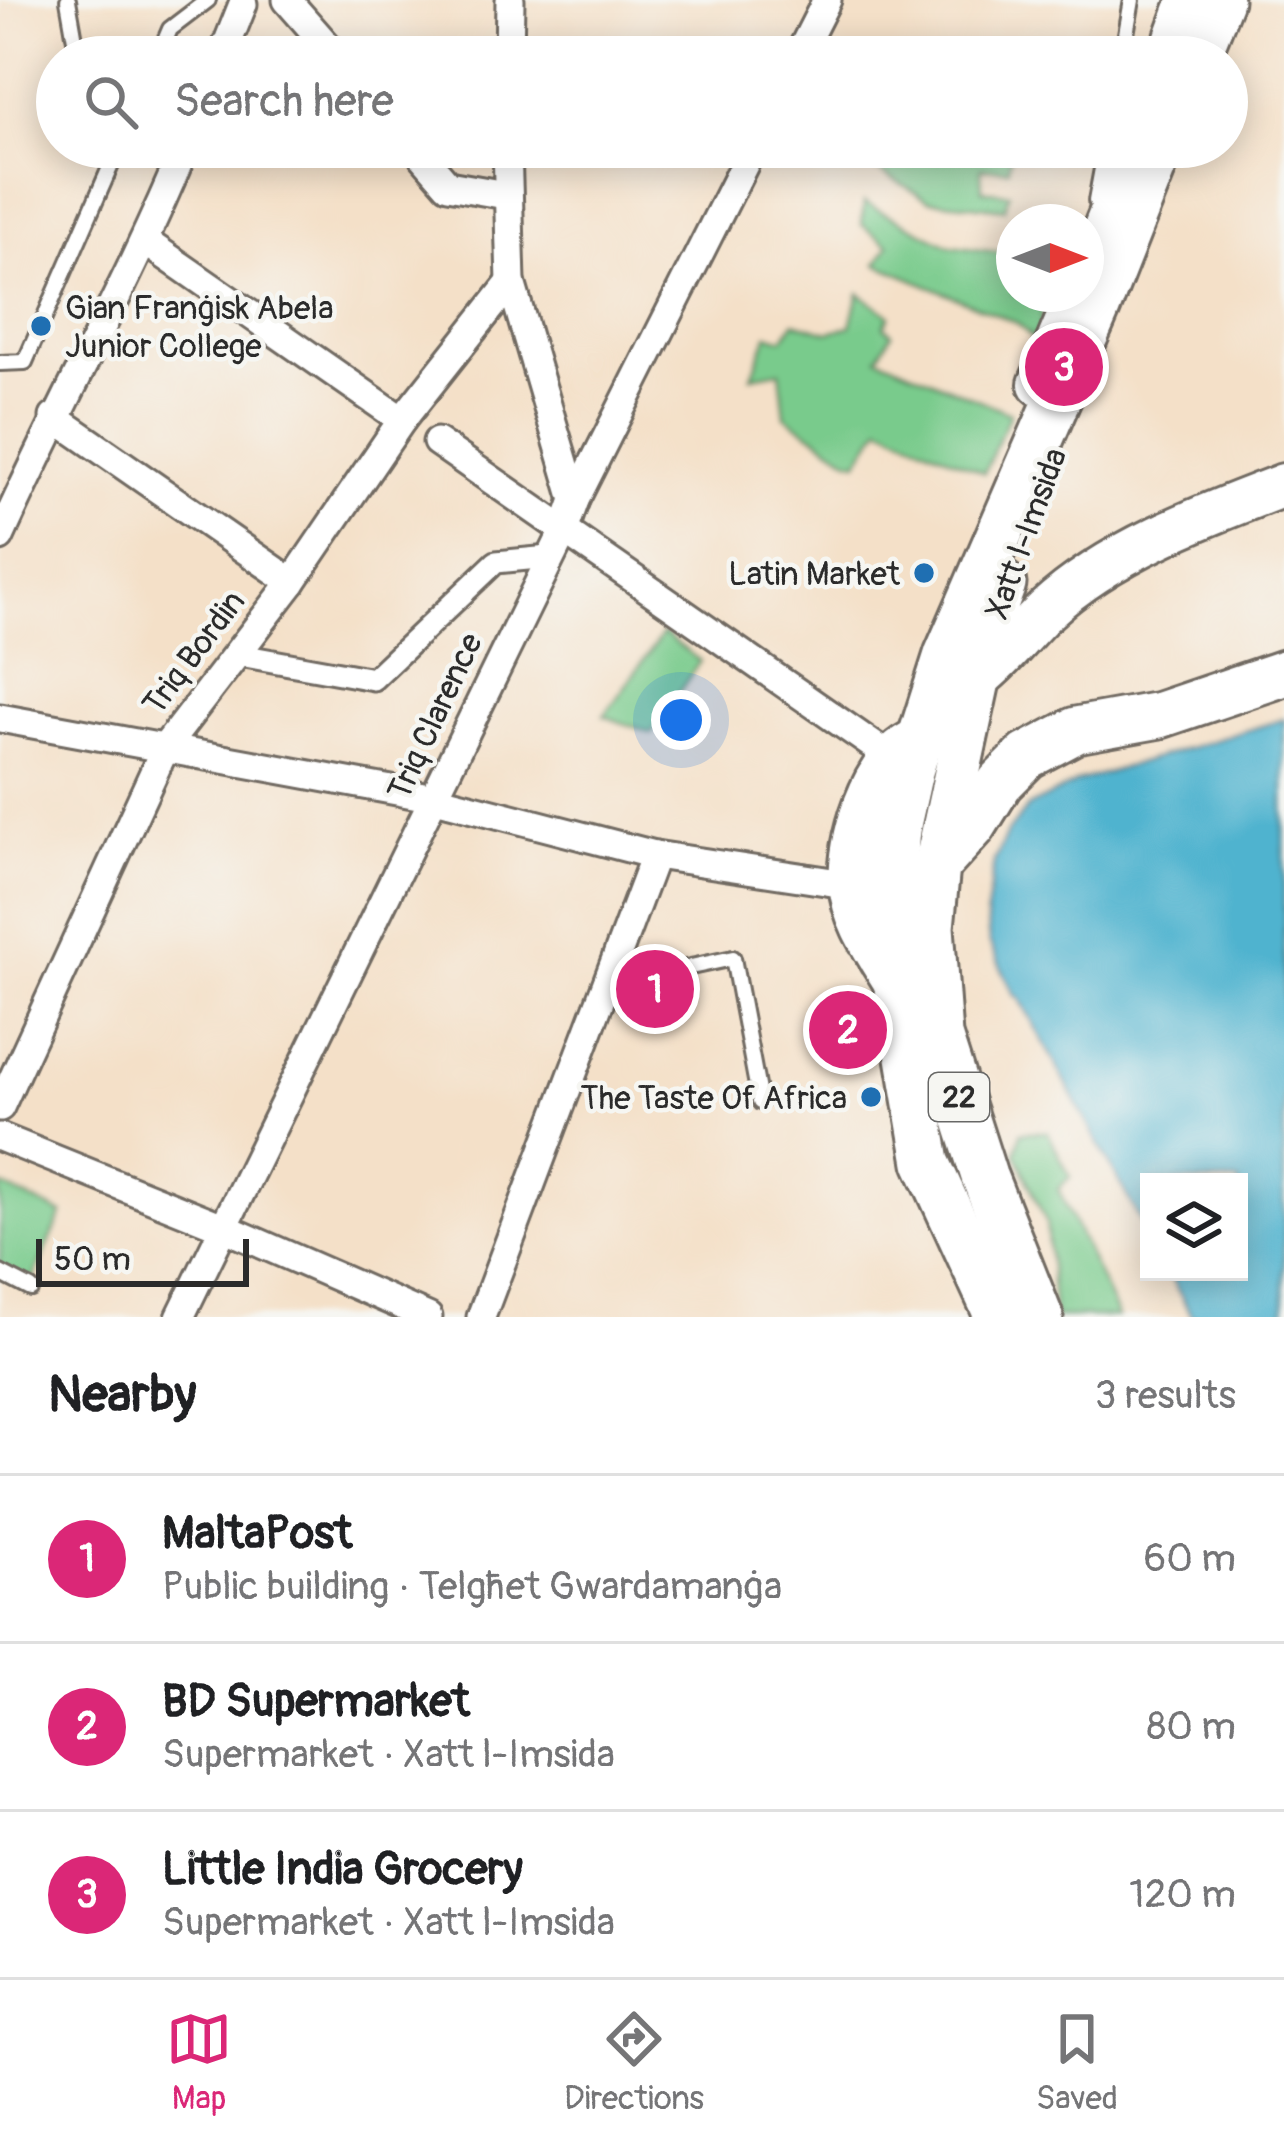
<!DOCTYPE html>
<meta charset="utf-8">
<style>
:root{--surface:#fff;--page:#f2f2f2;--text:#202124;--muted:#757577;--line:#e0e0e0;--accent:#db2777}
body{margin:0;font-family:Pangolin,sans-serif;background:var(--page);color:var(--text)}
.controls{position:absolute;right:36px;bottom:36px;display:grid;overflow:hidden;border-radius:0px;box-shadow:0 6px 30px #0003}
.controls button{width:108px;height:108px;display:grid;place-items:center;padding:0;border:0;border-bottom:3px solid var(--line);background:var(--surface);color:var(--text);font:60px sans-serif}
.compass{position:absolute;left:996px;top:204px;width:108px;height:108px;border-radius:50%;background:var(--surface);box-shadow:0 6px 30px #0003;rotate:90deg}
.scale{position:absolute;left:36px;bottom:30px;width:213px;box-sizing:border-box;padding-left:12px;border:6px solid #2b2b2b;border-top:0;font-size:33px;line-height:42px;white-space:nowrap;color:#2b2b2b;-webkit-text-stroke:9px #f6f6f2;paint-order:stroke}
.you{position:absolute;left:681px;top:720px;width:42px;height:42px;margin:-30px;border:9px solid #fff;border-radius:50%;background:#1a73e8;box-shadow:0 0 0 18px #1a73e833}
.badge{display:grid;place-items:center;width:78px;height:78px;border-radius:50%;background:var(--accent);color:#fff;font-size:39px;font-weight:700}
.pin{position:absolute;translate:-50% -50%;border:6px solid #fff;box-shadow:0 3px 12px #0006}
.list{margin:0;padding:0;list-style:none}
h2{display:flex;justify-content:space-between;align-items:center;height:156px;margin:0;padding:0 48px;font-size:51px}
h2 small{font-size:39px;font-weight:400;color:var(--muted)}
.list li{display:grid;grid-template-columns:78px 1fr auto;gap:36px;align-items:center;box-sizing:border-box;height:168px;padding:0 48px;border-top:3px solid var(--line)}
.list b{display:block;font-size:45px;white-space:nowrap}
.list p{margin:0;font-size:39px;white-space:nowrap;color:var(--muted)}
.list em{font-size:39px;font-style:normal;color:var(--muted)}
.icon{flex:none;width:66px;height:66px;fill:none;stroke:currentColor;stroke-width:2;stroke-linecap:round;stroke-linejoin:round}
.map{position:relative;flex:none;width:1284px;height:1317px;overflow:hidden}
.search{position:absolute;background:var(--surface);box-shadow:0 6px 30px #0003;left:36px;right:36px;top:36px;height:132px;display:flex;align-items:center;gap:30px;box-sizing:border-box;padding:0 42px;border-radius:66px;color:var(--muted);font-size:45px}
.sheet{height:660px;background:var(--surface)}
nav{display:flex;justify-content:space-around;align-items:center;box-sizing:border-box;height:168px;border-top:3px solid var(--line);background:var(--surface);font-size:33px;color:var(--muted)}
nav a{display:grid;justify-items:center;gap:6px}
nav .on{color:var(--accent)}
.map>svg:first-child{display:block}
</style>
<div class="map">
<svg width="1284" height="1317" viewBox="0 0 1284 1317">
<rect width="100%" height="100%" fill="#f6f6f2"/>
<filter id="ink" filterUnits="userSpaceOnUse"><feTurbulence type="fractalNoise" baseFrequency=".00833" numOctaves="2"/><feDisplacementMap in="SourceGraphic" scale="24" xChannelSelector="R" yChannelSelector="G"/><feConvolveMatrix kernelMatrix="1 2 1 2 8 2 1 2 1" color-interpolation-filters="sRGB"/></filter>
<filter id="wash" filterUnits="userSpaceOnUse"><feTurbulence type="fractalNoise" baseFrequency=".004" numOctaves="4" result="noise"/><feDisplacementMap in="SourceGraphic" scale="48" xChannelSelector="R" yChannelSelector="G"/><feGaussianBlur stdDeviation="2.7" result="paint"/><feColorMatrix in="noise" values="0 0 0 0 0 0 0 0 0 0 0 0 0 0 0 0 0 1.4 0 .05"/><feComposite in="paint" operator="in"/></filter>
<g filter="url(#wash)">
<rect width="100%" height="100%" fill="#f4e0c8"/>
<!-- green -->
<g fill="#79cb8c" stroke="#527b5c" stroke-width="3">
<path d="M868 147H1012L1008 169 981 168 982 190 1009 193 1005 209 929 200 863 161Z"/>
<path d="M864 202 950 246 1014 254V294H1044L1039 345 1017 323 877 264 889 245 862 225Z"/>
<path d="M859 293 890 315 884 326 892 333 878 357 1010 413 984 473 881 426 858 461 849 459 785 416 780 371 752 376 768 334 783 339 794 322 829 332 851 326Z"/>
<path d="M663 633 700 661 651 733 604 716Z"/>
<path d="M1021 1132H1048L1070 1177 1058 1189 1118 1317H1054L1046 1222 1016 1153Z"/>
<path d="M0 1185 62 1214 32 1282 0 1265Z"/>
</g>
<!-- water -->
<path fill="#50b3cf" stroke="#3e6f7d" stroke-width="3" d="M1284 719V1317H1192L1168 1272H1239V1182H1149V1237L1019 997 1015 996 989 942 986 912 994 862 1007 833 1028 807 1080 781Z"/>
</g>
<g filter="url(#ink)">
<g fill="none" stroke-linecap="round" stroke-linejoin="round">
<defs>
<g id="service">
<path d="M68 0 78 57"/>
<path d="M158 57 170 29 208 0"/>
<path d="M1122 57 1132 0"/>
<path d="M1096 201 1106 147"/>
<path d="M1087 272 1093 229"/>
<path d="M0 363 25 362 119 147"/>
<path d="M606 985 733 958 760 1102"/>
<path d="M0 1273 31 1289"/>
</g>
<path id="pedestrian" d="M234 654 373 679 496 562 549 557"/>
<g id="minor">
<path d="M287 0 337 57"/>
<path d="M222 57 243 4"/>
<path d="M509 57 510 0"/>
<path d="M798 57 827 0"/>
<path d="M415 147 448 185 506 195"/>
<path d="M507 147 511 282 575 500"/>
<path d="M146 242 402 420"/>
<path d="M54 417 292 582"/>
<path d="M437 442 890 757"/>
<path d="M0 537C59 406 130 280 185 147"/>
<path d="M0 718 435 798 655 855 852 885"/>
<path d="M0 1107 166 746 292 582 402 420 511 282"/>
<path d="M0 1137 223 1227 428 1317"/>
<path d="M180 1317 564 531 575 500 753 147"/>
<path d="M481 1317 655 855"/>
</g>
<g id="primary">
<path d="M1169 57 1190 0"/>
<path d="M1104 230 1137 147"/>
<path d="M1040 384 1078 294"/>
<path d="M981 676C1006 656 1023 632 1046 610 1109 551 1205 515 1284 485"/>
</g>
<g id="trunk">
<path d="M1197 57 1220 0"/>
<path d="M1003 584 991 616 937 866 931 927 939 1036 984 1176 1040 1317"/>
<path d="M943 859 974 825 1000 783 1027 756 1076 730 1160 715 1284 673"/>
<path d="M894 978C877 950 854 918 852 885 850 840 872 765 912 744"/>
<path d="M998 1317 927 1162 896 981 892 885 897 829 910 771 947 655 1098 306 1161 147"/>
</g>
</defs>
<!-- service casing -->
<use href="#service" stroke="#716a62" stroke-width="20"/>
<!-- pedestrian casing -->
<use href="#pedestrian" stroke="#716a62" stroke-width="27"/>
<!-- minor casing -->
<use href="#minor" stroke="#716a62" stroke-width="33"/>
<!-- primary casing -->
<use href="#primary" stroke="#716a62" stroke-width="48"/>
<!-- trunk casing -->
<use href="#trunk" stroke="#716a62" stroke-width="51"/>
<!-- service -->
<use href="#service" stroke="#fff" stroke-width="14"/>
<!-- pedestrian -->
<use href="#pedestrian" stroke="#fff" stroke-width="21"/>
<!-- minor -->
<use href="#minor" stroke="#fff" stroke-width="27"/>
<!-- primary -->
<use href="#primary" stroke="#fff" stroke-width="42"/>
<!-- trunk -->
<use href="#trunk" stroke="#fff" stroke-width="45"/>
</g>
</g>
<!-- markers -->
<g fill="#1f6fb2" stroke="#f6f6f2" stroke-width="4.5">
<circle cx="41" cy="326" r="12"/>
<circle cx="924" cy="573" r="12"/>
<circle cx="871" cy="1097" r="12"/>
</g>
<g text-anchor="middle" stroke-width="9" stroke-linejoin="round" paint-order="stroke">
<!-- shield labels -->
<rect fill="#f6f6f2" stroke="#686867" stroke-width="3" x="929" y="1073" width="60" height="48" rx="9"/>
<g font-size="30" font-weight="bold" fill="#2b2b2b">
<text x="959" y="1107">22</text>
</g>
<!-- poi labels -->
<g font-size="33" fill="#2b2b2b" stroke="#f6f6f2" text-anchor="end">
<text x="65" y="319" text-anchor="start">Gian Franġisk Abela<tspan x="65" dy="38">Junior College</tspan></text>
<text x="900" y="585">Latin Market</text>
<text x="847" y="1109">The Taste Of Africa</text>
</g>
<!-- street labels -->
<g font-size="33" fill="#2b2b2b" stroke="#f6f6f2">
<text transform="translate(1025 533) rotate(-70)" y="12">Xatt l-Imsida</text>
<text transform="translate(193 652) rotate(-53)" y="12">Triq Bordin</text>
<text transform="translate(434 716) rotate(-65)" y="12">Triq Clarence</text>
</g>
</g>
</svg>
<div class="controls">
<button><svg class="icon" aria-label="layers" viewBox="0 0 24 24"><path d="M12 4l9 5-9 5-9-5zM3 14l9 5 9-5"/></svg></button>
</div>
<svg class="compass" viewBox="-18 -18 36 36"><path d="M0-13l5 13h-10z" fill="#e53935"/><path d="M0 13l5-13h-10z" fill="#757577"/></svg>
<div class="scale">50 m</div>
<div class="you"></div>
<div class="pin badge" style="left:655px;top:989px">1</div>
<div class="pin badge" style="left:848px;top:1030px">2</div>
<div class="pin badge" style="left:1064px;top:367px">3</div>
<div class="search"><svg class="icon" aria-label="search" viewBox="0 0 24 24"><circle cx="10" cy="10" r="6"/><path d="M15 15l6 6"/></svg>Search here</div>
</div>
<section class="sheet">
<h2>Nearby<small>3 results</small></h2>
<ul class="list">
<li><span class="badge">1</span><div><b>MaltaPost</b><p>Public building · Telgħet Gwardamanġa</p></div><em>60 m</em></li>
<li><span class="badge">2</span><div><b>BD Supermarket</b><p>Supermarket · Xatt l-Imsida</p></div><em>80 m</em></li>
<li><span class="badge">3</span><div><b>Little India Grocery</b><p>Supermarket · Xatt l-Imsida</p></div><em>120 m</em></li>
</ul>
</section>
<nav>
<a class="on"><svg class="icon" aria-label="map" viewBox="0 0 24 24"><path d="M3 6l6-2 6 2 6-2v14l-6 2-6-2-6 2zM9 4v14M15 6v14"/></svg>Map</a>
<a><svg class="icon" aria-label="directions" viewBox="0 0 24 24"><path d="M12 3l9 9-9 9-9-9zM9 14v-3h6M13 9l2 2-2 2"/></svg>Directions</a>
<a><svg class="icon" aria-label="saved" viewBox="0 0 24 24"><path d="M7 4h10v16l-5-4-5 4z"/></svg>Saved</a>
</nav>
